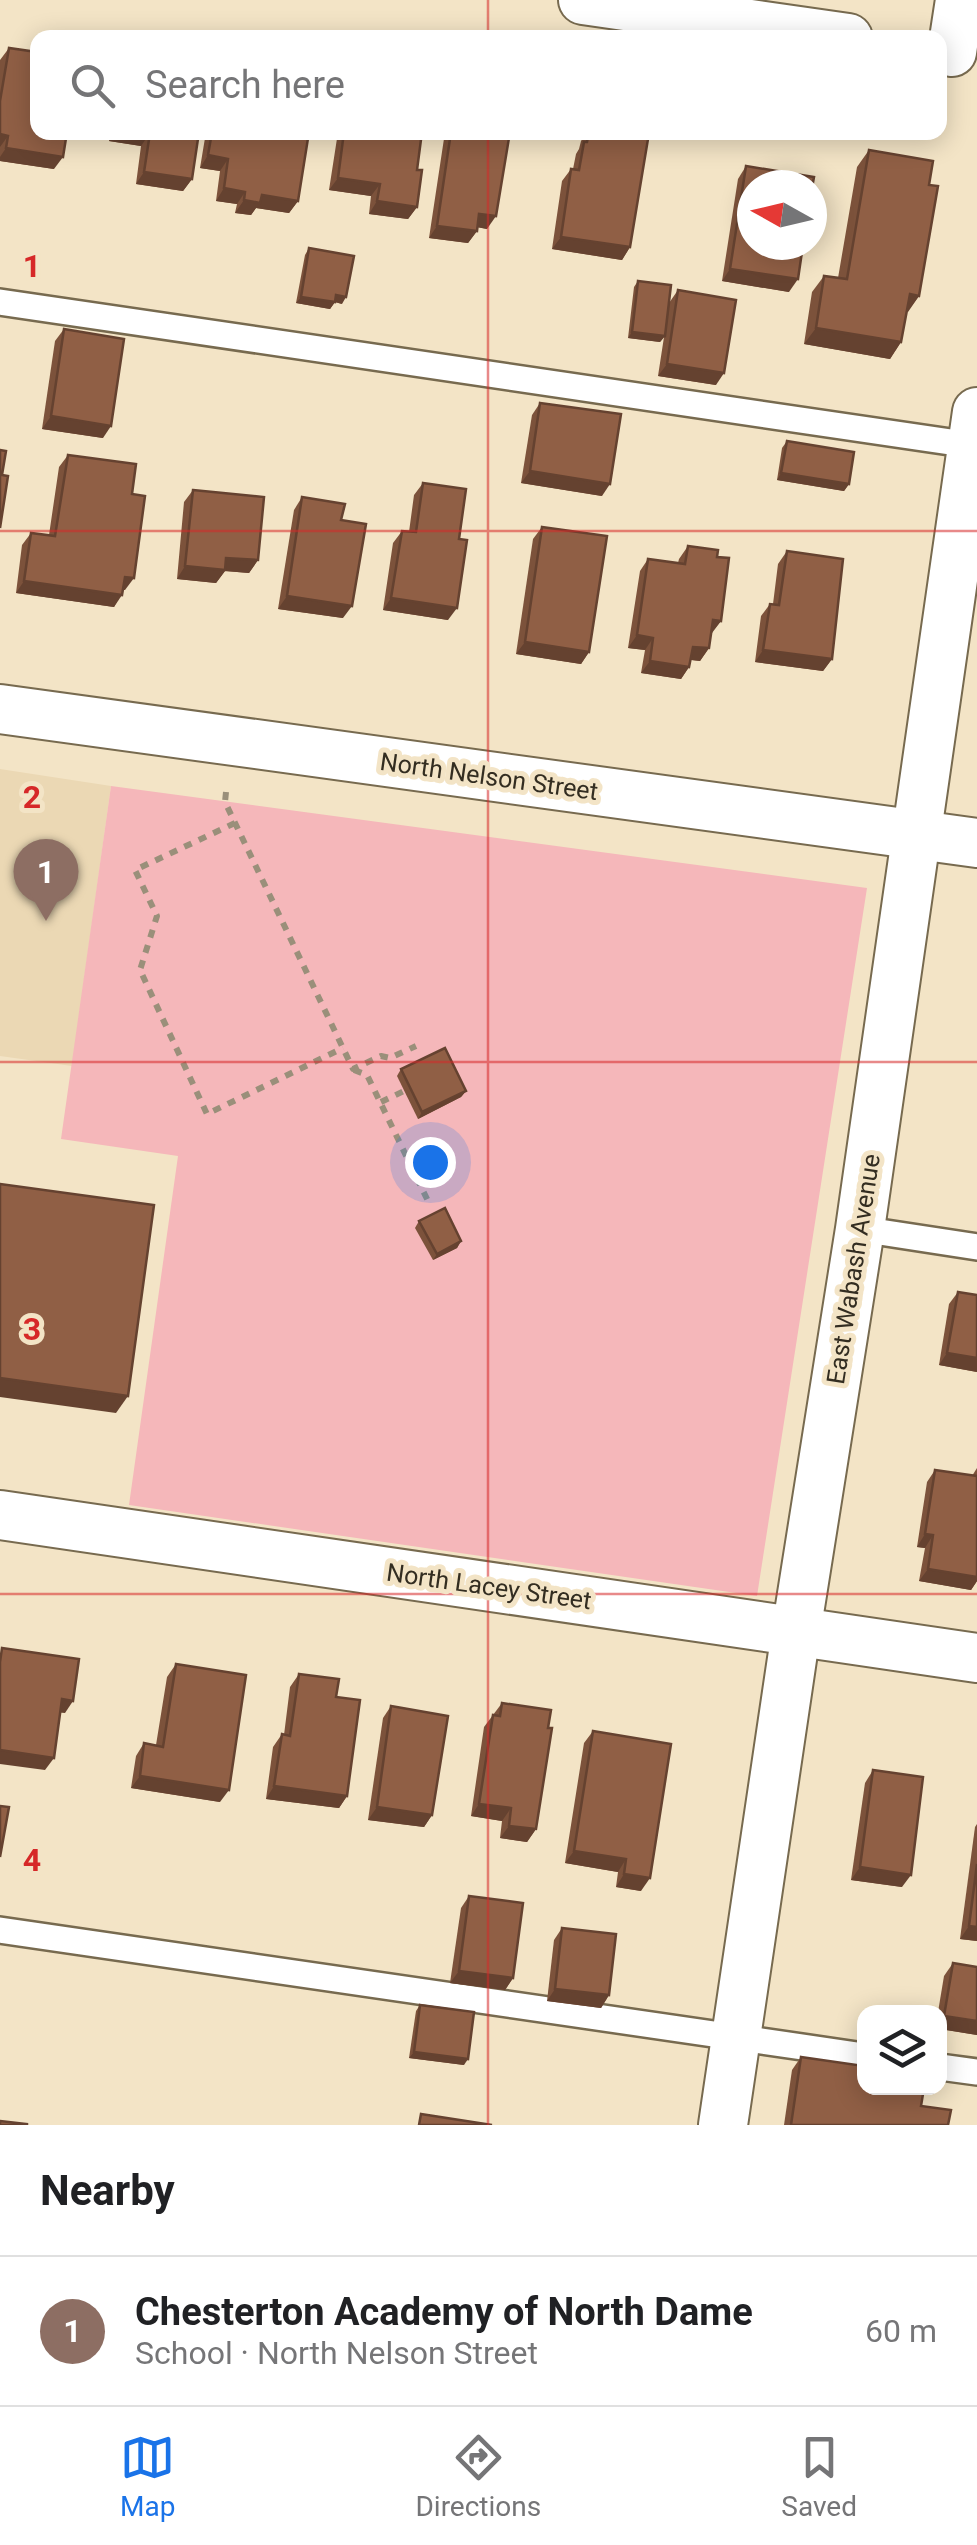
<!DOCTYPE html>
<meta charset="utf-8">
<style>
:root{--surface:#fff;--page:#f6f6f6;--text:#202124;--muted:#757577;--line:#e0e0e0;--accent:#1a73e8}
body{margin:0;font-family:Roboto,sans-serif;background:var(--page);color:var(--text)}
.controls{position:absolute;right:30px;bottom:30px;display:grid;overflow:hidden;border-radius:20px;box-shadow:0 5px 25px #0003}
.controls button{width:90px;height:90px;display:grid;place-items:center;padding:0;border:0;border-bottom:2px solid var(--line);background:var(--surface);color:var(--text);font:50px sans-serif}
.compass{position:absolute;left:737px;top:170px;width:90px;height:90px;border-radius:50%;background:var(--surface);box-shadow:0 5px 25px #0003;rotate:278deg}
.you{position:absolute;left:430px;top:1162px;width:35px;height:35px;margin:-25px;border:8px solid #fff;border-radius:50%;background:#1a73e8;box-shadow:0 0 0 15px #1a73e833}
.badge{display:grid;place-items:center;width:65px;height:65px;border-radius:50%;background:var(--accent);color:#fff;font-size:32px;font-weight:700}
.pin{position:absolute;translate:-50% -82px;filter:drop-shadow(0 2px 5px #0008)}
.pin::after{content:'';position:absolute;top:52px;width:35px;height:30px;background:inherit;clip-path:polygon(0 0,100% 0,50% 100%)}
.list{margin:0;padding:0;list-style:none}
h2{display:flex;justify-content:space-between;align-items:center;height:130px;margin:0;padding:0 40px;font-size:42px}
h2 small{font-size:32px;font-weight:400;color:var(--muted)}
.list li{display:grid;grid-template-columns:65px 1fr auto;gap:30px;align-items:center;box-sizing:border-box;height:150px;padding:0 40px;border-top:2px solid var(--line)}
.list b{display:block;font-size:38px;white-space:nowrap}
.list p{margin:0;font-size:32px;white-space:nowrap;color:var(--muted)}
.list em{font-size:32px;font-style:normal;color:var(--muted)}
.icon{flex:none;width:55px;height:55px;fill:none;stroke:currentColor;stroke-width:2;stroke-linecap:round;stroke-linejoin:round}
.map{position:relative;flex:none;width:977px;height:2125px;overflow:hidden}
.search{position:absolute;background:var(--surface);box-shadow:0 5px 25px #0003;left:30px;right:30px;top:30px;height:110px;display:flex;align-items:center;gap:25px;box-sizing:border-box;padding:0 35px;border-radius:20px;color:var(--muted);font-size:38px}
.sheet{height:280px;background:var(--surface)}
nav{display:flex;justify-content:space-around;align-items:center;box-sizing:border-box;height:140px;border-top:2px solid var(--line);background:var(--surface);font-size:28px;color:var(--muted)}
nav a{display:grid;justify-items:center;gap:5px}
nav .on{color:var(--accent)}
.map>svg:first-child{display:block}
</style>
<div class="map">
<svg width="977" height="2125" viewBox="0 0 977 2125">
<rect width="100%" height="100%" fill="#f3e4c6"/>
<!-- built -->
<path fill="#ebd8b4" d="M0 769 111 786 72 1066 0 1056Z"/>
<!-- green -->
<path fill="#f5b7ba" d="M111 786 867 888 757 1596 129 1505 178 1156 61 1139Z"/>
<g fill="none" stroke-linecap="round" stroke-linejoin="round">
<defs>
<g id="service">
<path d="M0 302 977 446"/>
<path d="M860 1229 977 1247"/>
<path d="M0 1930 864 2056"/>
<path d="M940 2067 977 2072"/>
</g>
<g id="minor">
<path d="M583 0 848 38"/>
<path d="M952 52 960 0"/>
<path d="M0 709 977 843"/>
<path d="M0 1515 977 1658"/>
<path d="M723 2125 796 1632 860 1229 977 412"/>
</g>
</defs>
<!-- service casing -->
<use href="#service" stroke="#776a4f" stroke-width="30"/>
<!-- minor casing -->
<use href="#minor" stroke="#776a4f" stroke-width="52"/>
<!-- path -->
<g stroke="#9a8f7a" stroke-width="6" stroke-dasharray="8 8" stroke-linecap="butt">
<path d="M226 792 225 802 353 1069 381 1056 390 1058 416 1046"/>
<path d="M235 823 135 870 157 916 140 970 207 1114 343 1048"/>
<path d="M354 1070 367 1075 428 1201"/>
<path d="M381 1102 404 1091"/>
</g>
<!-- service -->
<use href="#service" stroke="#fff" stroke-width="25"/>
<!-- minor -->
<use href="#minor" stroke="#fff" stroke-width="48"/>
</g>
<!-- wall -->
<g fill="#7c523b">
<path d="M38 43 54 169 0 161V60L9 48 32 51Z"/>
<path d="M111 132H199L192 179 183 191 136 184 141 146 109 141Z"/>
<path d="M206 132H309L298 201 289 213 256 208 251 215 235 213 237 204 216 201 220 171 200 168Z"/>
<path d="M338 132H422L417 170V207L408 219 369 214 371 196 329 190Z"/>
<path d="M445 132H510L487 229 477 227V231L468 243 429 238Z"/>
<path d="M587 132H612L630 247 622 260 552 249 562 181 571 169H573L576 154 579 149 581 141Z"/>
<path d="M869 150 929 185 919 296 907 312 901 342 890 359 804 344 812 292 824 276 838 278 857 167Z"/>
<path d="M746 166 789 292 722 281 738 179Z"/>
<path d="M309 248 342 304 335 302 330 309 296 303 305 255Z"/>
<path d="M638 281 669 303 678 290 716 385 658 376 664 337 660 342 628 338 634 287Z"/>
<path d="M64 329 103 438 42 429 55 341Z"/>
<path d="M540 403 602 496 521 483 532 415Z"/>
<path d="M787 441 849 484 844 491 777 480 782 448Z"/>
<path d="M68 455 132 494 125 590H123L114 607 16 593 22 545 31 533 49 535 59 467Z"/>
<path d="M423 483 459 539 448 620 383 610 393 543 402 531 409 532 414 495Z"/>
<path d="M193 490 258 560 249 573 225 571 216 583 177 579 184 502Z"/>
<path d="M302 497 341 520 343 618 278 609 294 510Z"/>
<path d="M542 527 589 652 581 664 516 654 533 539Z"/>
<path d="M688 546 717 557 721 621 711 633 709 648 700 661 691 660 689 667 681 679 641 673 645 650 628 648 640 571 648 559 678 563 679 559Z"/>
<path d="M787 551 832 659 823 671 755 662 761 616 770 604H773L778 564Z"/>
<path d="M401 1069 466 1091 461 1097 418 1119 397 1076Z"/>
<path d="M419 1221 461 1241 457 1248 433 1260 415 1228Z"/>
<path d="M958 1292 977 1372 939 1365 949 1304Z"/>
<path d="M977 1468V1581L971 1590 919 1581 925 1548 917 1547 927 1482 935 1470 972 1476Z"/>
<path d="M176 1664 220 1802 131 1788 136 1756 144 1743 156 1745 167 1677Z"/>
<path d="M299 1674 336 1697 347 1796 339 1808 266 1799 273 1747 282 1734 284 1735 290 1687Z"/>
<path d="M502 1703 536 1829 527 1842 500 1838 502 1821 471 1816 484 1727Z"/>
<path d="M391 1706 432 1815 424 1827 368 1820 383 1718Z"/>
<path d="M593 1731 641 1891 616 1887 618 1872 565 1863 584 1743Z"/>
<path d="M873 1770 902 1887 851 1880 865 1783Z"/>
<path d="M977 1824V1941L960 1939 975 1827Z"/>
<path d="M469 1896 513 1978 505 1990 450 1983 461 1908Z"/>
<path d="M562 1928 609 1995 601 2008 547 2001 554 1940Z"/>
<path d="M953 1963 977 1967V2035L940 2029 938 2012 944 1976Z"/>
<path d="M420 2005 464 2065 409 2058 416 2011Z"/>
<path d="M801 2057 921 2106 948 2125H784L792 2070Z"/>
</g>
<!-- shaded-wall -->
<g fill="#654230">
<path d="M115 132H144L150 133 141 146 109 141Z"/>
<path d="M0 134 8 136 0 147Z"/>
<path d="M6 148 63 157 54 169 0 161V157Z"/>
<path d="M208 155 228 159 220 171 200 168Z"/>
<path d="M144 172 192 179 183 191 136 184Z"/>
<path d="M338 178 380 184 371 196 329 190Z"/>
<path d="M224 188 245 192 237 204 216 201Z"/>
<path d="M262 195 298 201 289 213 256 208 251 215 235 213 244 200Z"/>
<path d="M377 201 417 207 408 219 369 214Z"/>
<path d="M479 214 496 216 487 229 471 226Z"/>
<path d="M437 226 477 231 468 243 429 238Z"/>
<path d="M561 237 630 247 622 260 552 249Z"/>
<path d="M730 269 798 279 789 292 722 281Z"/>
<path d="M910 294 919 296 908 312 898 311Z"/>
<path d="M336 295 346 297 342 304 335 302 330 309 296 303 301 297Z"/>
<path d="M816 328 901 342 890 359 804 344Z"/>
<path d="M632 332 665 336 660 342 628 338Z"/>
<path d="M667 364 724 373 716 385 658 376Z"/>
<path d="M51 416 111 426 103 438 42 429Z"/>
<path d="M530 471 610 484 602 496 521 483Z"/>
<path d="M781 473 849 484 844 491 777 480Z"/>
<path d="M226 558 258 560 249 573 225 571 216 583 177 579 185 566Z"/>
<path d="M125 577 134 578 125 590 116 589Z"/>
<path d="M24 581 122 595 114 607 16 593Z"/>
<path d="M287 596 352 606 343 618 278 609Z"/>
<path d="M391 598 457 608 448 620 383 610Z"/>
<path d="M713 620 721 621 712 633 704 632Z"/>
<path d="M637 635 653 638 645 650 628 648Z"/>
<path d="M525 642 589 652 581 664 516 654Z"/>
<path d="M693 647 709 648 700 661 684 659Z"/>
<path d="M763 650 832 659 823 671 755 662Z"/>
<path d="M650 661 689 667 681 679 641 673Z"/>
<path d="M466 1091 461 1097 418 1119 422 1112Z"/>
<path d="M461 1241 457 1248 433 1260 437 1254Z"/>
<path d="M947 1353 977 1358V1372L939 1365Z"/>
<path d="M0 1378 128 1396 116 1413 0 1397Z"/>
<path d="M925 1534 933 1535 925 1548 917 1547Z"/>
<path d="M928 1569 977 1577V1581L971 1590 919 1581Z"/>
<path d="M62 1699 73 1701 65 1713 53 1712Z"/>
<path d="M0 1750 54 1758 45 1770 0 1764Z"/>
<path d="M140 1776 229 1790 220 1802 131 1788Z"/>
<path d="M274 1786 347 1796 339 1808 266 1799Z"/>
<path d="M479 1804 511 1808 502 1821 471 1816Z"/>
<path d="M377 1807 432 1815 424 1827 368 1820Z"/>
<path d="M509 1826 536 1829 527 1842 500 1838Z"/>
<path d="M574 1851 626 1859 618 1872 565 1863Z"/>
<path d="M860 1867 911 1875 902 1887 851 1880Z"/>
<path d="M624 1874 650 1878 641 1891 616 1887Z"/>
<path d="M969 1926 977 1927V1941L960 1939Z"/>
<path d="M459 1971 513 1978 505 1990 450 1983Z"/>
<path d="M555 1989 609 1995 601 2008 547 2001Z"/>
<path d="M944 2016 977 2021V2035L940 2029V2023Z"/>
<path d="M414 2052 468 2059 464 2065 409 2058Z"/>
</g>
<!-- building -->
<g fill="#905f45" stroke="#654230" stroke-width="2.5">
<path d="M38 46V132H67L63 157 6 148 8 136 0 134V101L9 48 37 52Z"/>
<path d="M144 132H199L192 179 144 172 150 133Z"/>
<path d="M212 132H309L298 201 262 195 260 203 244 200 245 192 224 188 228 159 208 155Z"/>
<path d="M344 132H422L417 170H422L417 207 377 201 380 184 338 178Z"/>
<path d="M451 132H510L496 216 479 214 477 231 437 226Z"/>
<path d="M589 132H612L648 139 630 247 561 237 571 169 579 170 584 142H587Z"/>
<path d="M869 150 933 161 929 185 938 186 919 296 910 294 901 342 816 328 824 276 847 279Z"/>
<path d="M746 166 814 177 812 188V185H752V245H803L798 279 730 269Z"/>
<path d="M309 248 354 256 346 297 336 295 335 302 301 297Z"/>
<path d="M638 281 671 285 665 336 632 332Z"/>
<path d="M678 290 736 300 724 373 667 364Z"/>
<path d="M64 329 124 339 111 426 51 416Z"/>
<path d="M540 403 621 414 610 484 530 471Z"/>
<path d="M787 441 854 452 849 484 781 473Z"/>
<path d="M0 450 6 451 2 475 8 476 0 528Z"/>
<path d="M68 455 136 464 132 494 145 496 134 578 125 577 122 595 24 581 31 533 55 536Z"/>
<path d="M423 483 466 489 459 539 467 540 457 608 391 598 402 531 416 532Z"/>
<path d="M193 490 264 497 258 560 226 558 225 570 185 566Z"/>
<path d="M302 497 345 504 341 520 366 524 352 606 287 596Z"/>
<path d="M542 527 607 536 589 652 525 642Z"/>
<path d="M688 546 718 550 717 557 729 558 721 621 713 620 709 648 693 647 689 667 650 661 653 638 637 635 648 559 685 564Z"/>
<path d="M787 551 843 559 832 659 763 650 770 604 779 605Z"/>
<path d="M445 1048 466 1091 422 1112 401 1069Z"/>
<path d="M0 1184 154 1205 128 1396 0 1378Z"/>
<path d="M445 1208 461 1241 437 1254 419 1221Z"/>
<path d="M958 1292 977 1295V1358L947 1353Z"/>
<path d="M935 1470 977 1476V1577L928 1569 933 1535 925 1534Z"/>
<path d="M2 1648 79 1659 73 1701 62 1699 54 1758 0 1750V1662Z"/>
<path d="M176 1664 246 1675 229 1790 140 1776 144 1743 163 1747Z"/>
<path d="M299 1674 339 1679 336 1697 360 1700 347 1796 274 1786 282 1734 290 1736Z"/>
<path d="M502 1703 551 1710 548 1728H552L536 1829 509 1826 511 1808 479 1804 493 1715 500 1716Z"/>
<path d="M391 1706 448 1716 432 1815 377 1807Z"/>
<path d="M593 1731 671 1744 650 1878 624 1874 626 1859 574 1851Z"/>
<path d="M873 1770 923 1777 911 1875 860 1867Z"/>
<path d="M0 1806 9 1807 0 1857Z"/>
<path d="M977 1864V1927L969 1926Z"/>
<path d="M469 1896 523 1903 513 1978 459 1971Z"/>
<path d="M562 1928 616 1934 609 1995 555 1989Z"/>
<path d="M953 1963 977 1967V2021L944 2016Z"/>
<path d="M420 2005 474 2012 468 2059 414 2052Z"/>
<path d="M801 2057 864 2066V2088H924L921 2106 951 2110 948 2125H791Z"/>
<path d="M421 2114 492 2125H419Z"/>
<path d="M0 2121 27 2124V2125H0Z"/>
</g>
<!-- grid -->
<path fill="none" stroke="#d62828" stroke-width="2.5" stroke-opacity="0.55" d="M488 0V38M488 132V2125M0 531H977M0 1062H977M0 1594H977"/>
<g text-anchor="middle" stroke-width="10" stroke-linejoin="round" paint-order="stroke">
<!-- street labels -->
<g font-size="25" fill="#332d21" stroke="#f3e4c6">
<text transform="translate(489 776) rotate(8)" y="9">North Nelson Street</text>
<text transform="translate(853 1269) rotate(-81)" y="9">East Wabash Avenue</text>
<text transform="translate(489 1586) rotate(8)" y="9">North Lacey Street</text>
</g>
</g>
<g font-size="32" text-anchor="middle" font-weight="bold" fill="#d62828" stroke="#f3e4c6" stroke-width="10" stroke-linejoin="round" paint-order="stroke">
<text x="32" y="277">1</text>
<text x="32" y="808">2</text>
<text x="32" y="1340">3</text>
<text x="32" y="1871">4</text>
</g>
</svg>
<div class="controls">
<button><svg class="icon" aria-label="layers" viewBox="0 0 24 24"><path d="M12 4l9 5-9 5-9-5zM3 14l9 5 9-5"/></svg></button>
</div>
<svg class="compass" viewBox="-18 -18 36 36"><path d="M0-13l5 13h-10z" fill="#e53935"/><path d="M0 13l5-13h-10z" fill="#757577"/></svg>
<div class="you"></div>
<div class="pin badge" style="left:46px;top:921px;background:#8d6e63">1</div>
<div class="search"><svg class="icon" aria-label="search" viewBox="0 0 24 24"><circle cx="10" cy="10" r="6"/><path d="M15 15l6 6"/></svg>Search here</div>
</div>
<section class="sheet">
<h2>Nearby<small></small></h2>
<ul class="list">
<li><span class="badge" style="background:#8d6e63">1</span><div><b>Chesterton Academy of North Dame</b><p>School · North Nelson Street</p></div><em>60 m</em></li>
</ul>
</section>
<nav>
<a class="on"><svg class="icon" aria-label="map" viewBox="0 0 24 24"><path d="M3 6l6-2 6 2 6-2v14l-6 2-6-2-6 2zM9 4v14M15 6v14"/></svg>Map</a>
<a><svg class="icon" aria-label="directions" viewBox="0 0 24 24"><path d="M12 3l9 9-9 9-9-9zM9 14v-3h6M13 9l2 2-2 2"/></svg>Directions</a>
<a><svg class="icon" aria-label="saved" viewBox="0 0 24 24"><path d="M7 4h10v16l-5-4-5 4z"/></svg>Saved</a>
</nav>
